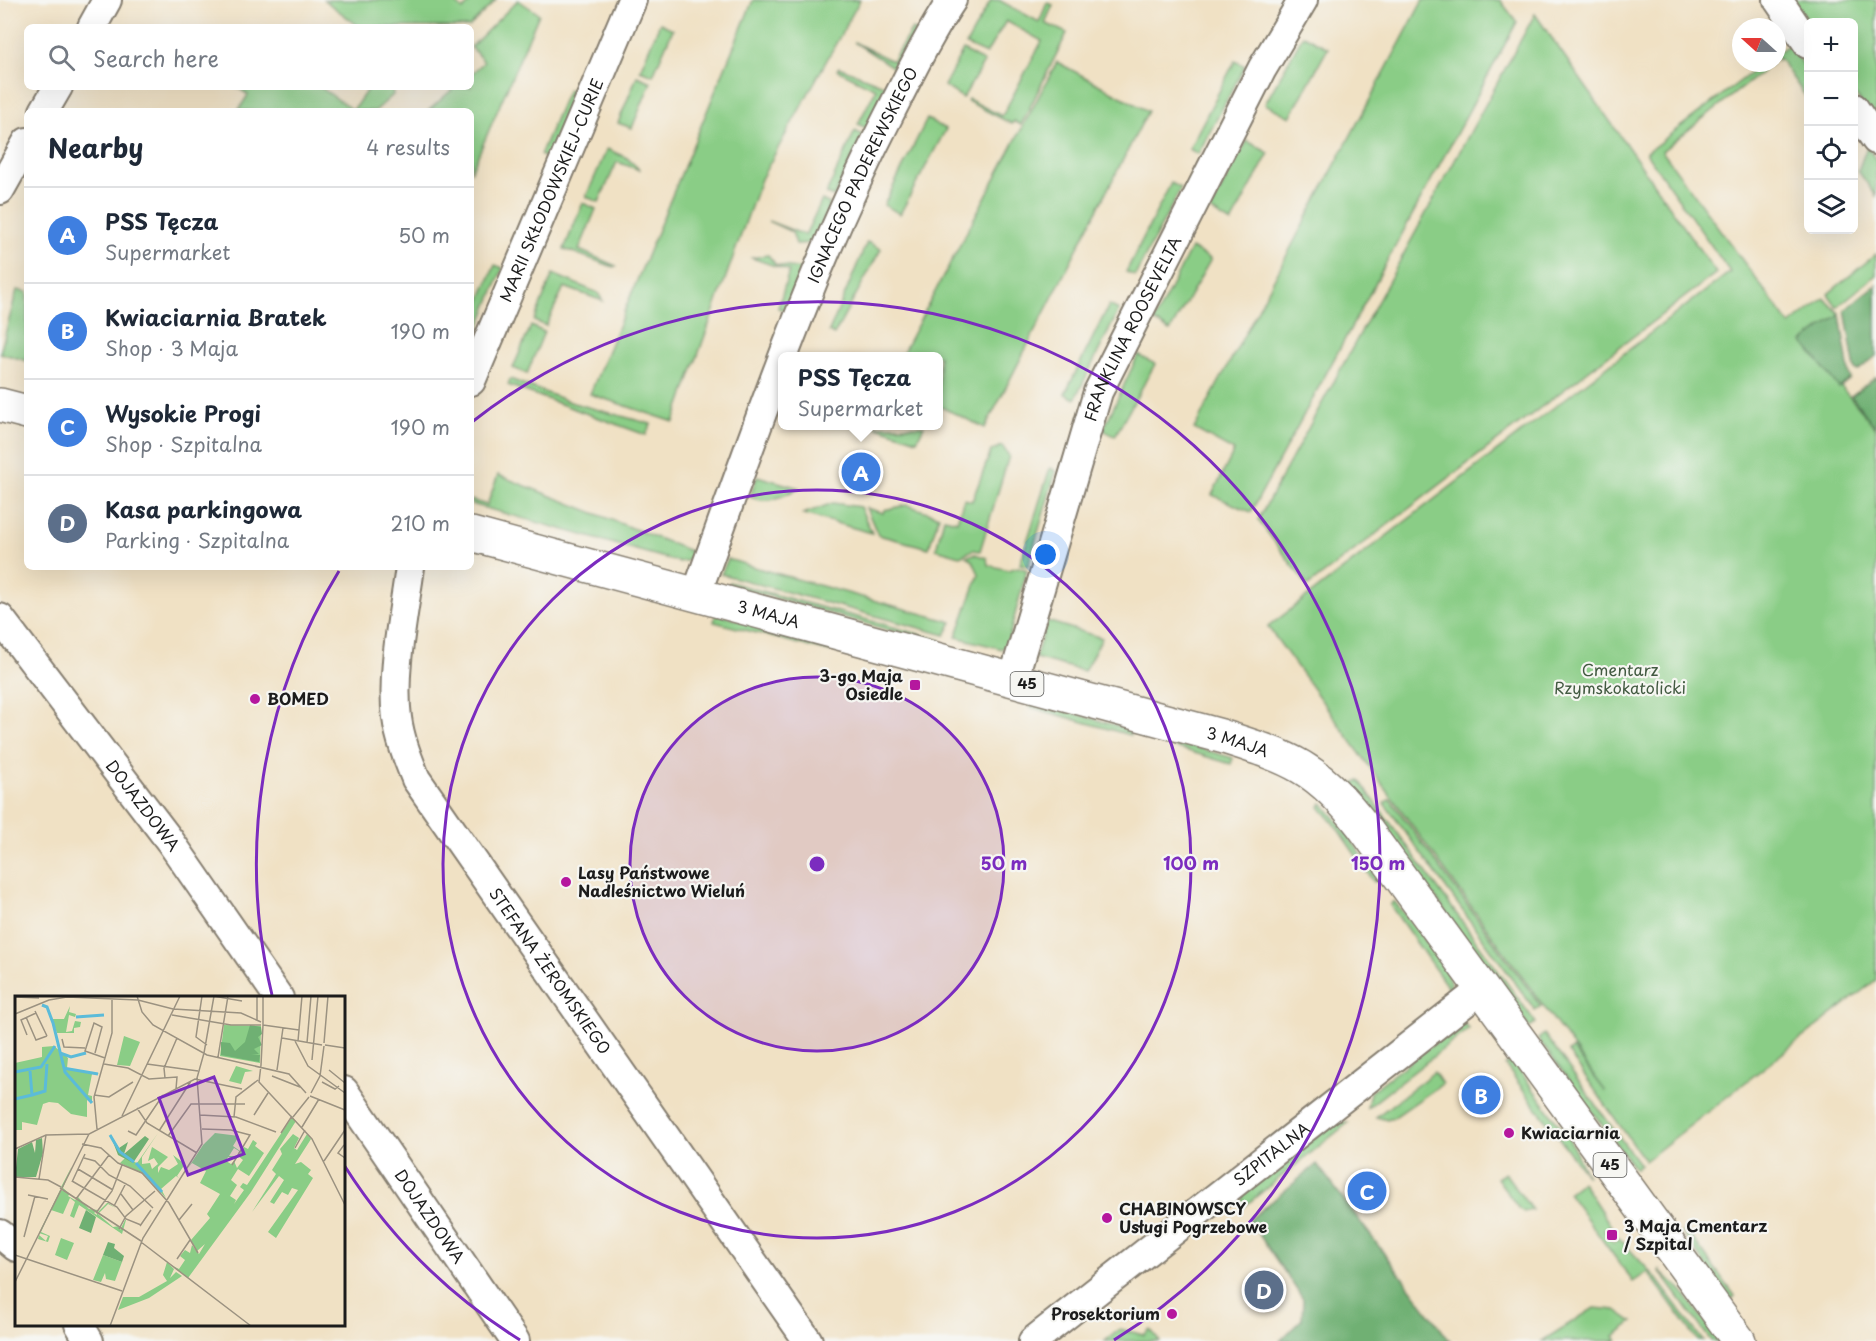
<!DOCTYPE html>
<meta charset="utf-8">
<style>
:root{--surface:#fff;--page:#f2f2f3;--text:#1f2937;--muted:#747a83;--line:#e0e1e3;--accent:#b5179e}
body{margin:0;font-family:"Playpen Sans",sans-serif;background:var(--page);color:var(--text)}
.controls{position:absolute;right:18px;top:18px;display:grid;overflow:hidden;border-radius:9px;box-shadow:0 6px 24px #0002}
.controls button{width:54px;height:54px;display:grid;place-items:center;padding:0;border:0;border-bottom:2px solid var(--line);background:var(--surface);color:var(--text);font:30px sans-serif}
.compass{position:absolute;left:1732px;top:18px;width:54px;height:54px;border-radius:50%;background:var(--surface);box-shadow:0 6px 24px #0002;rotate:291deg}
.you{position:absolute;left:1046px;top:555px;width:21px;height:21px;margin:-15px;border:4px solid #fff;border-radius:50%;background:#1a73e8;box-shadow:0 0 0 9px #1a73e833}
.badge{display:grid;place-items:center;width:39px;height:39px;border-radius:50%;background:var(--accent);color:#fff;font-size:20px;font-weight:700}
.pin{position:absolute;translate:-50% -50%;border:3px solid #fff;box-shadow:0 2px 6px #0006}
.popup{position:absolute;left:778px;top:352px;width:165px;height:78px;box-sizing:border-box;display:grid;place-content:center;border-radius:9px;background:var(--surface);filter:drop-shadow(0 2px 4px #0005);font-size:20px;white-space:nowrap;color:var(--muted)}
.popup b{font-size:22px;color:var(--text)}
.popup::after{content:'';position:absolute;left:50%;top:100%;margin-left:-12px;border:12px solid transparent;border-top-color:var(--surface)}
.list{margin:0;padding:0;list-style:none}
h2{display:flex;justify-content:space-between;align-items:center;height:78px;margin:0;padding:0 24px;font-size:26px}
h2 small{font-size:20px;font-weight:400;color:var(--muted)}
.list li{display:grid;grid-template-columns:39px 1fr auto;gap:18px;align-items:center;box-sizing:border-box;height:96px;padding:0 24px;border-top:2px solid var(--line)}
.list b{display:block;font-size:22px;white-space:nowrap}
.list p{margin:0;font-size:20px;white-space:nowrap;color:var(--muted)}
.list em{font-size:20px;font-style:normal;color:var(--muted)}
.icon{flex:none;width:33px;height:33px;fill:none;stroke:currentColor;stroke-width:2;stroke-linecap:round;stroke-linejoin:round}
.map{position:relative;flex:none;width:1876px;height:1341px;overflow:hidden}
.search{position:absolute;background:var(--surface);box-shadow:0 6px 24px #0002;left:24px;top:24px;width:450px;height:66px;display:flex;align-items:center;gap:15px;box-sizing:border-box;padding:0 21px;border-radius:9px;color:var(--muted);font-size:22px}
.panel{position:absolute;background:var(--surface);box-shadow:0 6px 24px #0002;left:24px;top:108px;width:450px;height:462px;border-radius:9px}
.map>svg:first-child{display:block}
</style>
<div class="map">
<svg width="1876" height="1341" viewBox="0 0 1876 1341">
<rect width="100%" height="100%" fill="#f6f6f2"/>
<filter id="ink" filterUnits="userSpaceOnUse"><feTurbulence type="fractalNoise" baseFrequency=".0167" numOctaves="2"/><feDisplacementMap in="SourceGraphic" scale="12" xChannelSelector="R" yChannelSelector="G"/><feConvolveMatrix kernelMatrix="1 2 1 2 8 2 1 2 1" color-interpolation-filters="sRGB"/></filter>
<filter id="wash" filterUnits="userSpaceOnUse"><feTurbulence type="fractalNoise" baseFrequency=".008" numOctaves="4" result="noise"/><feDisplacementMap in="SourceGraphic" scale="24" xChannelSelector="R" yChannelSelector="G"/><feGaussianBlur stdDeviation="1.35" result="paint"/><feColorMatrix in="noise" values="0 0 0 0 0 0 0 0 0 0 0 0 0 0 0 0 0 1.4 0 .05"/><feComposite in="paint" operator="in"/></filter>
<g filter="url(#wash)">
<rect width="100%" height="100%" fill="#f0e1c4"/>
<!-- green -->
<g fill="#8acd86" stroke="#537451" stroke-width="1.5">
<path d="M324 0H453L463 10 472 0H496L469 27H360Z"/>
<path d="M518 0 539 14 471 172V111H428L455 87H471V74L484 62 471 47Z"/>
<path d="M753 0H860L761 179 674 422 590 394Z"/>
<path d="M991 0H999L1039 22 1047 3 1053 5 1045 23 1067 33 1021 125 1014 121 1012 124 967 101 968 99 1002 116 1042 41 1006 21 986 54 966 45Z"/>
<path d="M1423 0H1500L1517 22 1251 512 1212 495 1234 451 1194 429Z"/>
<path d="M1789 0H1876V126L1854 93V22H1808Z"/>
<path d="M1535 14 1716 273 1308 586 1258 520Z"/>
<path d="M660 23 673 29 653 75 640 70Z"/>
<path d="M912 29 918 32 897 70 854 42 892 61Z"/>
<path d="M1303 35 1328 48 1290 117 1265 104Z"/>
<path d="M1790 44 1808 72V100L1779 58 1777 60V53Z"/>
<path d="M963 50 984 62 963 98 944 86Z"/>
<path d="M1235 61 1245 66 1198 154 1189 149Z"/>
<path d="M1057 62 1148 111 985 428 939 406V356H901Z"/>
<path d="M1764 63H1773L1662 151 1790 325 1824 298 1840 314 1803 342 1876 428V980L1645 1161 1568 1052 1573 1049 1606 1092 1268 627 1730 272 1646 153Z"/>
<path d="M839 67 888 87 867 129 858 124 876 89 837 70Z"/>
<path d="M637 76 651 82 632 128 618 123Z"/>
<path d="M237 87H320L353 110 369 87H392L393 95 375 111H238L248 95Z"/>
<path d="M568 89 578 93 549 159 540 155Z"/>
<path d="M927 119 946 129 900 214 884 205Z"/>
<path d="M855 131 863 135 834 197 826 194Z"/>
<path d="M1247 141 1269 153 1231 223 1210 210Z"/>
<path d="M1867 146 1876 160V196L1858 171Z"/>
<path d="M607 149 627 158 640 170 617 162 599 202 586 197Z"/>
<path d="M1171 183 1181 188 1135 276 1126 272Z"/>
<path d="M822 200 830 204 814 243 796 244 792 232 768 221 805 235Z"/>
<path d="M583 203 596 209 579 250 616 266 613 267 564 249Z"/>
<path d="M867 242 881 249 834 335 829 332Z"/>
<path d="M1191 248 1211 259 1170 331 1154 321Z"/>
<path d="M1876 254V275L1837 307 1828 294Z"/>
<path d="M768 255 776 265 803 269 787 311 778 308 789 271 752 258Z"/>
<path d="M495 265 503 268 476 335 471 332V321Z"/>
<path d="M553 274 598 293 603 301 564 287 546 326 534 321Z"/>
<path d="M17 290 27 292V361L0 353Z"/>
<path d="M1109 305 1119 310 1075 399 1065 394Z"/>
<path d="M531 326 544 332 527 374 513 368Z"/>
<path d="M1138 355 1155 364 1115 436 1103 430Z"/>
<path d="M510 379 573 403 651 424 646 435 508 385Z"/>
<path d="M874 426H924L917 440Z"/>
<path d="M1002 446 1009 456 980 551 973 550 960 556 936 549 944 518 957 521 964 499 972 501 991 451Z"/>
<path d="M1050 468 1056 471 1028 566 1020 564Z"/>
<path d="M498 475 680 547 695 553 690 560 679 562 471 504V500L487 505Z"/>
<path d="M757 476 799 488C781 497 769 505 750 497Z"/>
<path d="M833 503 860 507 872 533 803 514Z"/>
<path d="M907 505 939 516 929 548 878 535 866 508 883 513 884 510Z"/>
<path d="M975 554 987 558 988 565 1008 570 1018 567 1027 570 1008 641 1002 649 956 637 979 574 973 561 966 556Z"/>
<path d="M728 559 757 568 952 622 945 635 721 574Z"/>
<path d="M729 582 941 640 938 644 729 585Z"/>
<path d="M716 614 833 646 830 652 714 622Z"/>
<path d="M1047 621 1102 638 1084 671 1035 658Z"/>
<path d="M1033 701 1131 730 1130 735 1030 707Z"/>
<path d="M1152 735 1233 758 1231 764 1151 740Z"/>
<path d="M1359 780 1536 1023 1529 1027 1353 784Z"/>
<path d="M1390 799 1541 1006 1535 1010 1384 803Z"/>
<path d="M1322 803 1337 820 1379 879 1374 882 1333 822 1320 807Z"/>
<path d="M1394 901C1406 917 1456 974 1451 992L1390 905Z"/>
<path d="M1463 1022 1469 1029 1367 1108 1370 1092Z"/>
<path d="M1544 1034 1640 1165 1635 1169 1538 1039Z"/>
<path d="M1512 1060 1568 1137 1587 1176 1505 1065Z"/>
<path d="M1434 1072 1442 1084 1393 1118 1387 1120 1376 1117Z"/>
<path d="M1336 1121 1348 1123 1242 1208 1243 1193Z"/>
<path d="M1505 1173 1532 1210 1524 1212 1519 1209 1497 1178Z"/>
<path d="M1582 1182 1611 1226 1604 1231 1613 1243 1619 1238 1656 1278 1703 1341H1698L1648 1272 1633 1282 1568 1193Z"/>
<path d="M1686 1229 1735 1296 1731 1300 1682 1232Z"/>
<path d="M1659 1270 1682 1291 1719 1341H1711Z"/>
<path d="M1594 1308 1616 1310 1633 1322 1614 1336 1617 1341H1542Z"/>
<path d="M1120 1329 1144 1335 1150 1329 1160 1341H1105Z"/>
</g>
<!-- forest -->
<g fill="#6fb073" stroke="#466648" stroke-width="1.5">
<path d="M1876 285V356L1858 371 1855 370 1845 310Z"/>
<path d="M1840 314 1850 379 1839 388 1803 342Z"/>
<path d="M1876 377V428L1851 396Z"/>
<path d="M1317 1164 1450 1341H1280L1302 1319 1303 1299 1249 1220Z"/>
</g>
</g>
<g filter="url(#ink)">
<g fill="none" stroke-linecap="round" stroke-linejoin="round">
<defs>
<g id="minor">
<path d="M1778 0 1808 44"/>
<path d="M92 27 107 0"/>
<path d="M1854 108 1876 140"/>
<path d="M44 111 58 87"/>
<path d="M0 190 27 142"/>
<path id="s1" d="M471 381 632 0"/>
<path id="s2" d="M410 567C404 613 391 672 397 718 400 740 408 759 416 779L808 1341"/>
<path id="s3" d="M696 595C755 432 810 269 889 115 909 76 928 36 952 0"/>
<path id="s4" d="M0 618 170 841 279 998"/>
<path id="s5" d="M1013 680 1098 392 1262 69 1303 0"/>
<path id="s6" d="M344 1091 515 1341"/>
<path d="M0 1234 16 1247"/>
<path d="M79 1324 89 1341"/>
<path id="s7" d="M1033 1341 1482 989"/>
</g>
<g id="primary">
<path d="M0 405 27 412"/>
<path id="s8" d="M471 534 1221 736C1290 758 1317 766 1363 826L1739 1341"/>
</g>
</defs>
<!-- minor casing -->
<use href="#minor" stroke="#867e70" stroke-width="32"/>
<!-- primary casing -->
<use href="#primary" stroke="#867e70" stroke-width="36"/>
<!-- minor -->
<use href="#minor" stroke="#fff" stroke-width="28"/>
<!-- primary -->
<use href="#primary" stroke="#fff" stroke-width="33"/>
</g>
</g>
<!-- distance rings -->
<circle cx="817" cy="864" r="187" fill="#7b2cbf" fill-opacity=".12"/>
<g fill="none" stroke="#7b2cbf" stroke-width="3">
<circle cx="817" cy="864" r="187"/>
<circle cx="817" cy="864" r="374"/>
<path d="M520 1340A561 561 0 0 1 344 1165M272 995A561 561 0 0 1 339 571M472 422A561 561 0 1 1 1114 1340"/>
</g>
<!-- markers -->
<g fill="#b5179e" stroke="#f6f6f2" stroke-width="2">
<rect x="909" y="679" width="12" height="12" rx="3"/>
<circle cx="255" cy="699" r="6"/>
<circle cx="566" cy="882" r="6"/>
<circle cx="1509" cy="1133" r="6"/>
<circle cx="1107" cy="1218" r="6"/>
<rect x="1606" y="1229" width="12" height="12" rx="3"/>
<circle cx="1172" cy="1314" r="6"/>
</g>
<g text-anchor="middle" stroke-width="4.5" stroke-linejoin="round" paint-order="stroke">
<!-- shield labels -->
<g fill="#f6f6f2" stroke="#5d5d5c" stroke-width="1.5">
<rect x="1010.5" y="672" width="33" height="24" rx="4.5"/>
<rect x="1593.5" y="1153" width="33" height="24" rx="4.5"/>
</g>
<g font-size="15" font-weight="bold" fill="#1c1c1c">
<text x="1027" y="689">45</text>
<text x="1610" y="1170">45</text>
</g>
<!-- street labels -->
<g font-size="16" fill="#1c1c1c" stroke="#f6f6f2">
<text dy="6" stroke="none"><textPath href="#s3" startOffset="452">IGNACEGO PADEREWSKIEGO</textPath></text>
<text dy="6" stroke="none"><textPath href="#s1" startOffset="207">MARII SKŁODOWSKIEJ-CURIE</textPath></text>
<text dy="6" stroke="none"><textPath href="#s5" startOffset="372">FRANKLINA ROOSEVELTA</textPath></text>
<text dy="6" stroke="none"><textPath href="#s8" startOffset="308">3 MAJA</textPath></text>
<text dy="6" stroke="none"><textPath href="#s8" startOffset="794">3 MAJA</textPath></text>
<text dy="6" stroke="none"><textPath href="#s4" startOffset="236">DOJAZDOWA</textPath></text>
<text dy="6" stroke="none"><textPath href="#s2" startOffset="450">STEFANA ŻEROMSKIEGO</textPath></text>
<text dy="6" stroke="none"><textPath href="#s7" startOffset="303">SZPITALNA</textPath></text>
<text dy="6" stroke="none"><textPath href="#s6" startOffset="152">DOJAZDOWA</textPath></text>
</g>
<!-- park labels -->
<g font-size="16" fill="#425a41" stroke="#f6f6f2">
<text x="1620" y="676">Cmentarz<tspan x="1620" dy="18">Rzymskokatolicki</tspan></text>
</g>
<!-- poi labels -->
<g font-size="16" font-weight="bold" fill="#1c1c1c" stroke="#f6f6f2" text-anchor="start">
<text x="903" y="682" text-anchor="end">3-go Maja<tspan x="903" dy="18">Osiedle</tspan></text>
<text x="267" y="705">BOMED</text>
<text x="578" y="879">Lasy Państwowe<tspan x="578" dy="18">Nadleśnictwo Wieluń</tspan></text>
<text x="1521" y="1139">Kwiaciarnia</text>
<text x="1119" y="1215">CHABINOWSCY<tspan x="1119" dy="18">Usługi Pogrzebowe</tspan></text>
<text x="1624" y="1232">3 Maja Cmentarz<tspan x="1624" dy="18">/ Szpital</tspan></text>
<text x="1160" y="1320" text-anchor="end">Prosektorium</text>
</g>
</g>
<!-- overview -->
<g transform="translate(15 996)">
<rect width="330" height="330" fill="#f0e1c4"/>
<path d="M55 10 54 16 61 18 60 21 54 19 51 36 57 35 60 25 66 26 65 31 59 32V37H42L37 23H49ZM209 29 246 30 245 67 205 60ZM109 40 125 46 115 70 102 69ZM39 50 53 62 52 72 85 78H77L73 99 77 100V107L72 104V121L56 118 43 107 34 106 28 108 22 129 7 126V134H0V67L27 61V51ZM221 70 238 75 230 76 226 88 214 85ZM277 121 281 125 236 196 173 282 158 270 164 273 170 264 165 260 170 254 175 257 177 249 184 258 190 248 182 255 176 244 195 222 192 218 205 198 185 187 191 175 177 167 173 172 188 149 200 137 224 140 218 150 225 155 223 159 224 155 219 152 214 160H222L219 163 213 161 211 165 216 168 219 165 222 172 228 164 223 160 229 151 233 153 238 144 242 147 240 150 249 157 234 180 223 173 216 184 222 189 215 200 221 204 219 208 229 194 225 191 228 187 232 189ZM143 137 127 161V168L135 167 137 173 143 168 139 162 133 165 137 151 153 161 143 171V177L146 171 154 174 163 168 158 159 170 168 162 180 164 182 161 180 146 193 151 202 130 179 105 167 110 162 122 167ZM278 138 284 142 279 152 282 154 292 138 296 143 280 168 286 166 296 174 293 178 298 182 261 242 253 236 283 194 277 192 273 199 267 196 259 208 255 206 269 184 264 180 237 216 261 178 257 174 267 158 265 153ZM57 170 48 192 55 198 53 200 60 204 63 201 74 213 83 214 79 217 82 219V217L92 207H93L101 212 93 208 83 218 98 231 105 230V234L110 224H111L107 238 64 209 59 222 55 220 60 206 55 202 48 218 36 214 26 236 35 240 33 246 23 243 24 239 31 245 33 240 24 237 45 194 49 195 46 191ZM46 242 59 247 52 264 40 259ZM88 259 107 266 100 285 91 283 90 277 86 286 78 284ZM152 266 159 273 155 282 161 276 167 280 134 302 103 314 108 301H124L152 285 148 279Z" fill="#8acd86"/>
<path d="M235 29 246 31 247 38 243 41 247 49 239 53 244 58 236 59H245L244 66 206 59V46L215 47 220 55 230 46ZM95 138 104 152 113 146 109 158 130 140 134 143 118 167 103 159ZM27 142 28 157 21 181H0L3 153 17 146 20 157 21 144ZM71 214 81 221 76 237 64 232ZM93 246 100 248 99 252 109 260 107 266 88 259Z" fill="#6fb073"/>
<path fill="none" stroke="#5bbbd9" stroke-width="3" d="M27 9 32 11 38 27 50 76 77 107M61 21 89 19M45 57 56 61 71 57M48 72 83 78M0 76 26 71 40 50M17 99 30 95 32 68M0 103 17 99 15 75M95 139 105 156 119 166M121 167 147 196"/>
<path fill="none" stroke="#9b9281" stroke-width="1.5" d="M122 0 127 16 138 29 192 59 274 78 291 97M187 0 181 41 192 49M198 0 227 5M0 1 24 2M20 15 32 40M0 18 34 4 52 1 123 4 158 13 226 17 246 26M157 19 216 29H246M11 21 21 44 32 40M242 25V0M248 29 284 34M248 29V1M12 39 6 24 21 17M267 42 307 49M47 43 49 51 70 52M280 45 293 70 330 97M283 45 287 0M292 47 296 0M309 47 313 0M310 49 330 52M80 57 87 31 79 27 70 55 90 62M189 57 199 0M203 61 213 0M297 64 303 0M89 68 113 72 134 83 162 81 161 93M132 68 183 75M246 69 248 29M246 69 244 86 297 143 330 209M262 74 268 32M314 74 330 87M257 80 285 91M150 82 149 72 162 42M307 86 320 93 324 90M296 97 305 80 309 50M79 99 94 101 118 86M295 100 330 114M122 112 132 127 182 157M185 119 221 121 261 136M239 119 253 97M107 120 165 0M219 121 221 101 243 84M278 121 294 101M287 131 304 103M82 133 79 101 97 37V3M187 133 216 134 235 139 217 169M113 135 121 139 148 99M144 135 176 85M266 137 277 120M153 140 176 108H230M67 148 86 152 103 167 127 177 154 207 183 257M329 149 323 157 330 162M280 152 290 134M0 153 31 139 74 138M69 162 80 165 94 179 115 190 138 212M309 165 330 134M63 173 98 194M0 181 33 184 46 191M24 183 31 139M57 185 102 211 111 223 126 229M57 186 70 158M45 192 126 245M106 198 118 214M13 199 33 203M61 203 94 159M99 210 111 187M81 217 97 195 107 169M164 224 177 208M125 230 136 214M104 233 111 220 140 195M9 241 20 200M126 246 236 330M0 259 107 295M162 263 175 244M0 286 74 138 180 83 227 93M95 330 128 242 187 148 182 82 189 57"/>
<path fill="#7b2cbf" fill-opacity="0.15" stroke="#7b2cbf" stroke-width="3" d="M199 81 229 158 173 179 144 102Z"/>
<rect width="330" height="330" fill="none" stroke="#1c1c1c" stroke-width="3"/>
</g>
<circle cx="817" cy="864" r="9" fill="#7b2cbf" stroke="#f6f6f2" stroke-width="3"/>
<g font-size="18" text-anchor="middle" font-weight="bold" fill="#7b2cbf" stroke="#f6f6f2" stroke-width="4.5" stroke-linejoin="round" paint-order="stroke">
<text x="1004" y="870">50 m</text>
<text x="1191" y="870">100 m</text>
<text x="1378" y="870">150 m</text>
</g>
</svg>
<div class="controls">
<button>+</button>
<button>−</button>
<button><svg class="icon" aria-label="locate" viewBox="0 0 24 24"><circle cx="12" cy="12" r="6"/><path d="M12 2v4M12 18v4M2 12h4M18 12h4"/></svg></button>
<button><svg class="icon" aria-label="layers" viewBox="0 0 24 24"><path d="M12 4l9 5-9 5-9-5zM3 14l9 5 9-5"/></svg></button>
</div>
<svg class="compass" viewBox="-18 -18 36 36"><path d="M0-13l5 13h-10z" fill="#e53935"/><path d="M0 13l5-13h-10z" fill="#747a83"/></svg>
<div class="you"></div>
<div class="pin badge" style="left:861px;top:472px;background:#3f7fe0">A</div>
<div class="popup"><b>PSS Tęcza</b>Supermarket</div>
<div class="pin badge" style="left:1481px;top:1095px;background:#3f7fe0">B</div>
<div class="pin badge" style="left:1367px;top:1191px;background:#3f7fe0">C</div>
<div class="pin badge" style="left:1264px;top:1290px;background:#5c6f8a">D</div>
<div class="search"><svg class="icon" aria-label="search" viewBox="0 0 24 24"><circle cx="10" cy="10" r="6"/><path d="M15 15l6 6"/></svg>Search here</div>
<section class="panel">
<h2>Nearby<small>4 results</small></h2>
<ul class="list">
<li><span class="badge" style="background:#3f7fe0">A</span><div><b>PSS Tęcza</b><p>Supermarket</p></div><em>50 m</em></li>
<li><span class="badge" style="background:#3f7fe0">B</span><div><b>Kwiaciarnia Bratek</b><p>Shop · 3 Maja</p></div><em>190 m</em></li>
<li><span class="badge" style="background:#3f7fe0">C</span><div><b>Wysokie Progi</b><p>Shop · Szpitalna</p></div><em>190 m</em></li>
<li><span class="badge" style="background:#5c6f8a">D</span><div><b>Kasa parkingowa</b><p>Parking · Szpitalna</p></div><em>210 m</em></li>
</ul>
</section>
</div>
